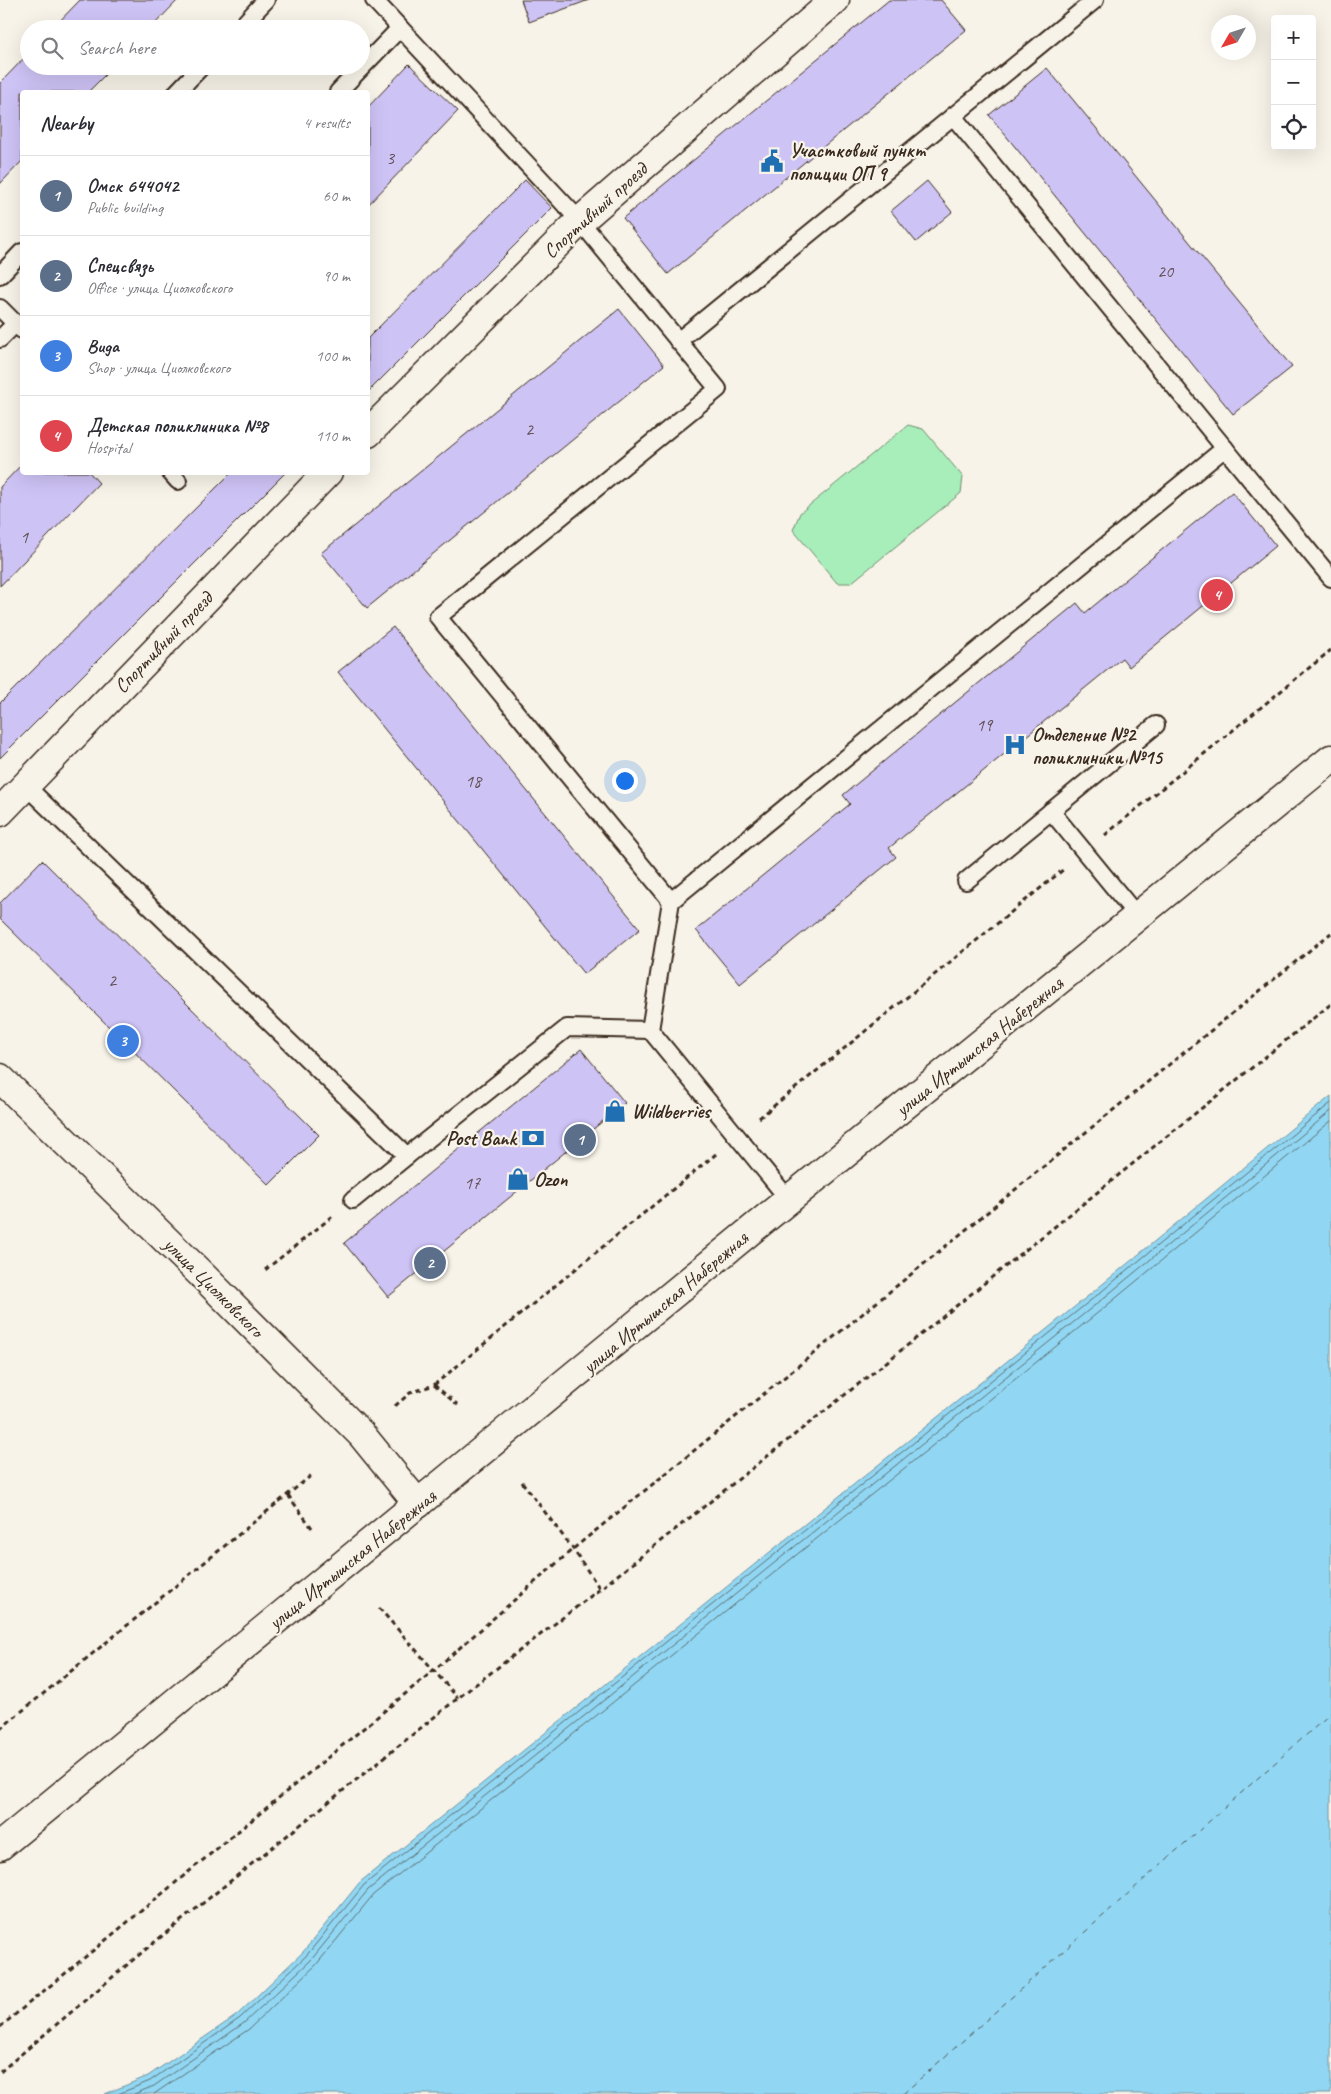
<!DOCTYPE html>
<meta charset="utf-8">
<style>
:root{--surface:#fff;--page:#f2f2f3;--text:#2b2b33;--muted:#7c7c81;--line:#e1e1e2;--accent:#b45309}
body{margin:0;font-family:Caveat,sans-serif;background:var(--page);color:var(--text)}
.controls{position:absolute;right:15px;top:15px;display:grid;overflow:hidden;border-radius:5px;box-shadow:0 5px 20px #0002}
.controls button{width:45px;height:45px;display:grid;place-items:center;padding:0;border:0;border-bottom:1px solid var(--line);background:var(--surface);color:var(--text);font:25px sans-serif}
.compass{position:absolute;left:1211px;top:15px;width:45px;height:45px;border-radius:50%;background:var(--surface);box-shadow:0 5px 20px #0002;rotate:231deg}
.you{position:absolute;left:624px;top:780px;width:18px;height:18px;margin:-12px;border:4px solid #fff;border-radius:50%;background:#1a73e8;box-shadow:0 0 0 8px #1a73e833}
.badge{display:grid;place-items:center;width:32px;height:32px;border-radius:50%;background:var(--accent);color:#fff;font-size:16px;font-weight:700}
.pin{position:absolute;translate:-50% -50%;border:2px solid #fff;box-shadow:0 1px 5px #0006}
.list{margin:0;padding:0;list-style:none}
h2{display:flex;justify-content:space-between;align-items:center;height:65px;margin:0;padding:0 20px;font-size:21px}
h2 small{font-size:16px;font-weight:400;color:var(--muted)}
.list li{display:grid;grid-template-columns:32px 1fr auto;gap:15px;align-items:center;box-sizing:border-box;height:80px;padding:0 20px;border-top:1px solid var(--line)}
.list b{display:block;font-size:19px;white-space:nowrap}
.list p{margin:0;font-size:16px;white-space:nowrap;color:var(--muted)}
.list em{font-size:16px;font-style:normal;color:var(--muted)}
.icon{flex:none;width:28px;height:28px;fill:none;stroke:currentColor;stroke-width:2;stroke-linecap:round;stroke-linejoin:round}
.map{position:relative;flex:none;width:1331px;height:2094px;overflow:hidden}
.search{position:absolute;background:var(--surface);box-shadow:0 5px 20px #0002;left:20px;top:20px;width:350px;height:55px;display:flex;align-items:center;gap:12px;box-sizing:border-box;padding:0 18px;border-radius:28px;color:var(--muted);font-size:19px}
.panel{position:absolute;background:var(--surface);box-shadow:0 5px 20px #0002;left:20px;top:90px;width:350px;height:385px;border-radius:5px}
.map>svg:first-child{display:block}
</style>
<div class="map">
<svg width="1331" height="2094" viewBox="0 0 1331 2094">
<rect width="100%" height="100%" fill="#f7f3e8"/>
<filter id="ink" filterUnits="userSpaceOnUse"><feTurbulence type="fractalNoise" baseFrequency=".02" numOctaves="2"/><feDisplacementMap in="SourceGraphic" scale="10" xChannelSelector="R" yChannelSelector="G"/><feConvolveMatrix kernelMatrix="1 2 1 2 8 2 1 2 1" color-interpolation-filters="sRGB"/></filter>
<g filter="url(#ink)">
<!-- green -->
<path fill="#a7eeba" stroke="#718c6c" d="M908 425 923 429 963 477 961 493 851 583H837L793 530 800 513Z"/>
<!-- water -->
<path fill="#91d7f3" stroke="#6f929e" d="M1331 1096V2094H105L148 2076 237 2015 303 1952 360 1882 1093 1292Z"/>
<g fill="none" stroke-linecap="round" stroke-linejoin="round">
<!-- shore -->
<g stroke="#5d6f73" stroke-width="1">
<path d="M118 2094 150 2081 240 2018 306 1956 364 1885 1096 1296 1331 1103"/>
<path d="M134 2094 154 2086 244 2023 311 1960 368 1890 1100 1301 1331 1111"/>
<path d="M154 2094 249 2029 316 1965 373 1895 1105 1307 1331 1121"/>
</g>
<!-- ferry -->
<path stroke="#505553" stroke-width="1" stroke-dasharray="6 5" stroke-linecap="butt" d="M903 2094 1331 1713"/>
</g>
<!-- building -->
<g fill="#cec3f5" stroke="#3b2a1e">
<path d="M80 0H178L150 29H52Z"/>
<path d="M521 0H589L529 22Z"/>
<path d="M889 0H941L966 30 668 274 623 218Z"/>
<path d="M29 53V66H114L88 92H22V161L0 184V83Z"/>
<path d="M409 64 458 111 368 205V107Z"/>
<path d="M1047 68 1292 367 1233 414 989 115Z"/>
<path d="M525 180 552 208 368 392V338Z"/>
<path d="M927 181 952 212 916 242 891 211Z"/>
<path d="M619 309 664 365 367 608 321 553Z"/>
<path d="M22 464V472H89L99 483 0 586V487Z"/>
<path d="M232 472H286L0 758V703Z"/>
<path d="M1232 492 1276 546 1129 667 1122 658 889 848 896 857 740 984 696 930 850 804 843 795 952 705 1077 603 1085 613Z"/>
<path d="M393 627 640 929 584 974 338 672Z"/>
<path d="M42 860 319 1135 269 1185 0 919V903Z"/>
<path d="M581 1049 625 1103 388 1297 344 1243Z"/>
</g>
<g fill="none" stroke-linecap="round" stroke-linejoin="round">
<defs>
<g id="service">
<path d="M374 0 580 221 718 389 438 617 671 901"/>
<path d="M239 29 266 0"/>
<path d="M177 92 202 66"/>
<path d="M338 92 400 28"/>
<path d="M953 116 1331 578"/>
<path d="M0 275 22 252"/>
<path d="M0 308 22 330"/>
<path d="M0 339 16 323"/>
<path d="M678 341 1095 0"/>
<path d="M170 472 178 481"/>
<path d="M25 785 407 1156 567 1028 650 1030"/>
<path d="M1051 811 1138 917"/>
<path d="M966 881 1156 725"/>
<path d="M353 1200 407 1156"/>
<path d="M789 1200 650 1030 671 901 1225 448"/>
</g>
<g id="minor">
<path d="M368 433 580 221 835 0"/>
<path d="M0 812 328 472"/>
</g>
<g id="secondary">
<path d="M0 1078 204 1277 361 1434 418 1504"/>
<path d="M0 1846 755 1227 1331 759"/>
</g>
</defs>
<!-- service casing -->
<use href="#service" stroke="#3b2a1e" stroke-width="20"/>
<!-- minor casing -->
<use href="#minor" stroke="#3b2a1e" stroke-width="31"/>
<!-- secondary casing -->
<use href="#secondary" stroke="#3b2a1e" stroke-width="31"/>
<!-- path -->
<g stroke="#3b2a1e" stroke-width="3" stroke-dasharray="5 4" stroke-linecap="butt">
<path d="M1105 835 1331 650"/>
<path d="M759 1118 1064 869"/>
<path d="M265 1270 333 1216"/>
<path d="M434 1385 458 1405"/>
<path d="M395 1406 410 1393 434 1385 716 1154"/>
<path d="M522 1482 573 1549 600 1589"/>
<path d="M288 1495 312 1528"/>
<path d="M379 1608 458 1698"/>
<path d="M0 1729 313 1474"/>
<path d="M0 2027 433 1671 573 1549 1331 933"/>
<path d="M0 2072 146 1949 458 1698 600 1589 904 1348 1331 1004"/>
</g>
<!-- service -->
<use href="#service" stroke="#f7f3e8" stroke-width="16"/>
<!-- minor -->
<use href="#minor" stroke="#f7f3e8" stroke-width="28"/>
<!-- secondary -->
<use href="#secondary" stroke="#f7f3e8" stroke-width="28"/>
</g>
</g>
<!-- icons -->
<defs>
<symbol id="civic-bare" viewBox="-9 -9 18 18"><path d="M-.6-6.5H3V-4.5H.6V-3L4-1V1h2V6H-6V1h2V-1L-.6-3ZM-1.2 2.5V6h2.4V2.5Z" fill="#1f6fb2" stroke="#f7f3e8" stroke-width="2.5" paint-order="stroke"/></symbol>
<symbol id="hospital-bare" viewBox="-9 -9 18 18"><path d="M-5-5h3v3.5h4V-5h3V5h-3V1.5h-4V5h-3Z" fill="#1f6fb2" stroke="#f7f3e8" stroke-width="2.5" paint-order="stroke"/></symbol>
<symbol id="shop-bare" viewBox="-9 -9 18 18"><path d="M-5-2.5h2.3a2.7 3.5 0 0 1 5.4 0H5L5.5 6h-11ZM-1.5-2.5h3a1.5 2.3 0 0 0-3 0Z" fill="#1f6fb2" stroke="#f7f3e8" stroke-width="2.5" paint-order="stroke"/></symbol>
<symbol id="bank-bare" viewBox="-9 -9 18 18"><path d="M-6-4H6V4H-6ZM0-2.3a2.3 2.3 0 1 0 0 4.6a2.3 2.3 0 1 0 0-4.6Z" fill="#1f6fb2" stroke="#f7f3e8" stroke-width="2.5" paint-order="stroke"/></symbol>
</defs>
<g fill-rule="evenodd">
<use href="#civic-bare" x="756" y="145" width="32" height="32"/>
<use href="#hospital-bare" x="999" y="729" width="32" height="32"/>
<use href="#shop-bare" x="599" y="1095" width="32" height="32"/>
<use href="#bank-bare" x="517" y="1122" width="32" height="32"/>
<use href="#shop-bare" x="502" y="1163" width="32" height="32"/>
</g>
<g text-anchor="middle" stroke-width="4.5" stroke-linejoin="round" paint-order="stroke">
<!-- number labels -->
<g font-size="18" fill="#605054">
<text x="390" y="164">3</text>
<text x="1165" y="277">20</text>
<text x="529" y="435">2</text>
<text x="24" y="543">1</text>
<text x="984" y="731">19</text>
<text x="473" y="787">18</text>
<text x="112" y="986">2</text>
<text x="472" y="1189">17</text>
</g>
<!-- poi labels -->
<g font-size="20" font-weight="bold" fill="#3b2a1e" stroke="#f7f3e8" text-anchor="start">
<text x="789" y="157">Участковый пункт<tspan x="789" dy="23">полиции ОП 9</tspan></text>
<text x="1032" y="741">Отделение №2<tspan x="1032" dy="23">поликлиники №15</tspan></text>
<text x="632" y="1118">Wildberries</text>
<text x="516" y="1145" text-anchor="end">Post Bank</text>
<text x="534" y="1186">Ozon</text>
</g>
<!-- street labels -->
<g font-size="20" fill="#3b2a1e" stroke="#f7f3e8">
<text transform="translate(595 210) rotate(-42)" y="7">Спортивный проезд</text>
<text transform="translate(163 642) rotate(-46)" y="7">Спортивный проезд</text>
<text transform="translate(979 1046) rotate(-39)" y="7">улица Иртышская Набережная</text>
<text transform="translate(214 1287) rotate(45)" y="7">улица Циолковского</text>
<text transform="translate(665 1302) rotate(-40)" y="7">улица Иртышская Набережная</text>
<text transform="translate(352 1559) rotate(-39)" y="7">улица Иртышская Набережная</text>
</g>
</g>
</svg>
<div class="controls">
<button>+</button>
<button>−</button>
<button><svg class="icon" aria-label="locate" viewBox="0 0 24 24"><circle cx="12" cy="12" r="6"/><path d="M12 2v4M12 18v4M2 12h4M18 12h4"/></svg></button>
</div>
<svg class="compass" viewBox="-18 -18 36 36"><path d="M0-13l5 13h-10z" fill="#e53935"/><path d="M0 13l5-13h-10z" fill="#7c7c81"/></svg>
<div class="you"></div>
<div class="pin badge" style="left:580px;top:1140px;background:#5c6f8a">1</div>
<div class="pin badge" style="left:430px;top:1263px;background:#5c6f8a">2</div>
<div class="pin badge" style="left:123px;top:1041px;background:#3f7fe0">3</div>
<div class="pin badge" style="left:1217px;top:595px;background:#e0444e">4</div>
<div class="search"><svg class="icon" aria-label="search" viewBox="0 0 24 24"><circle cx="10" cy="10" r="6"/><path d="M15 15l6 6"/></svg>Search here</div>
<section class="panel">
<h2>Nearby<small>4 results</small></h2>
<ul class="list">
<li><span class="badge" style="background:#5c6f8a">1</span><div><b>Омск 644042</b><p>Public building</p></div><em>60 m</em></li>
<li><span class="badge" style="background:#5c6f8a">2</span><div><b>Спецсвязь</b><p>Office · улица Циолковского</p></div><em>90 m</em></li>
<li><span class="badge" style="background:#3f7fe0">3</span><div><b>Buga</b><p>Shop · улица Циолковского</p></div><em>100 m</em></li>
<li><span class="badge" style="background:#e0444e">4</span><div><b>Детская поликлиника №8</b><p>Hospital</p></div><em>110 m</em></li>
</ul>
</section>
</div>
